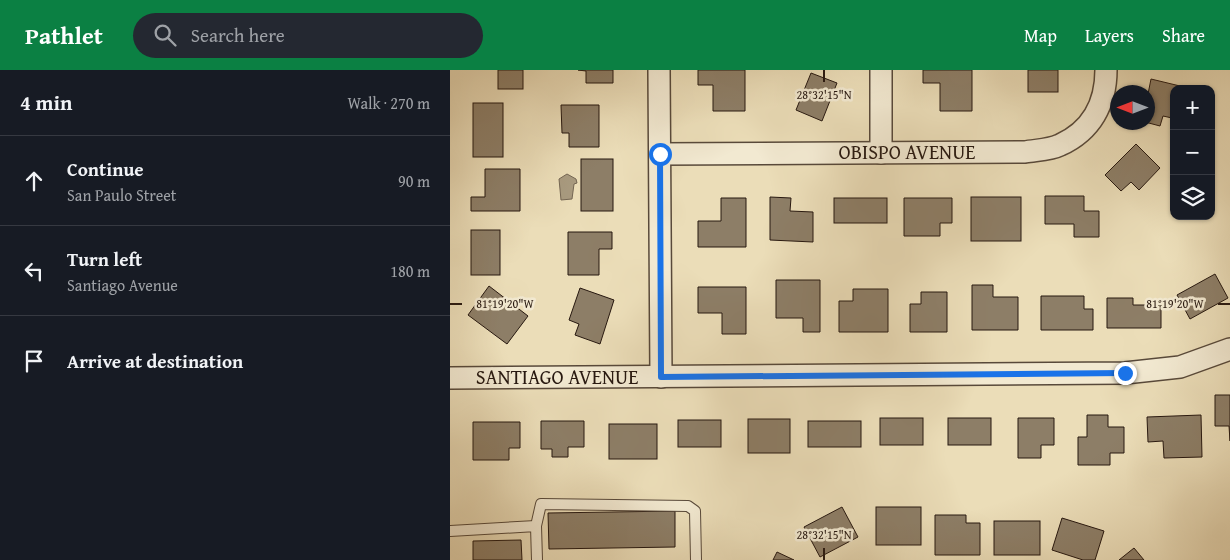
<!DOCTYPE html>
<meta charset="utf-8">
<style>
:root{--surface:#171b24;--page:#242831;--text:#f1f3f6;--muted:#9ea1a6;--line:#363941;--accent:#0b8043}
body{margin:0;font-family:"Gentium Book Plus",serif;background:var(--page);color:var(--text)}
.controls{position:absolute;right:15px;top:15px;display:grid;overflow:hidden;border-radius:10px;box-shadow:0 1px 4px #0004}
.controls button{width:45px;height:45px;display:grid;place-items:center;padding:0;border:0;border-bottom:1px solid var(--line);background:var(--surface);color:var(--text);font:25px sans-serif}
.compass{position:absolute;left:660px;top:15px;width:45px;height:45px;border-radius:50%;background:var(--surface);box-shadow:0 1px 4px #0004;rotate:270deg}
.stop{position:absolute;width:15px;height:15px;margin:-11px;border:4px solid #1a73e8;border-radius:50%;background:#fff}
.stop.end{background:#1a73e8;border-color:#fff;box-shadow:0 1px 5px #0008}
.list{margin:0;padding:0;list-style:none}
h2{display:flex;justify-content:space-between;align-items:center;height:65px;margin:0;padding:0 20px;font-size:21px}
h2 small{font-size:16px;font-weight:400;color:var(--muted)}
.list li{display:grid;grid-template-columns:32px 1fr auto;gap:15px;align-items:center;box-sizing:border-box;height:90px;padding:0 20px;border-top:1px solid var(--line)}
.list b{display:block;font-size:19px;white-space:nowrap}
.list p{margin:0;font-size:16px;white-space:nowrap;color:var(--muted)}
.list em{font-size:16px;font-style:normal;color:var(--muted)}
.icon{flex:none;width:28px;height:28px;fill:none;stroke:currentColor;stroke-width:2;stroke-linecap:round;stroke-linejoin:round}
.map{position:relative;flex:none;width:780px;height:490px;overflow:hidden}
header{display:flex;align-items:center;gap:30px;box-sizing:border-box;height:70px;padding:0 25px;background:var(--accent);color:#fff}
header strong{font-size:24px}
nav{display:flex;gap:28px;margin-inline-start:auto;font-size:18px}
.search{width:350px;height:45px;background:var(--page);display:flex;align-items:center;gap:12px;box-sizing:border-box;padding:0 18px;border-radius:28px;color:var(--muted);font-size:19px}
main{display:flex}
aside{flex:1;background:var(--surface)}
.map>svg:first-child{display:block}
</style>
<header>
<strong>Pathlet</strong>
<div class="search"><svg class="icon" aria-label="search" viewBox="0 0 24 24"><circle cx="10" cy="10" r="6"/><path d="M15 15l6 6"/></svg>Search here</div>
<nav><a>Map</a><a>Layers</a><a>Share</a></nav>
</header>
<main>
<aside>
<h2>4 min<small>Walk · 270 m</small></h2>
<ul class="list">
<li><svg class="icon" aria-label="ahead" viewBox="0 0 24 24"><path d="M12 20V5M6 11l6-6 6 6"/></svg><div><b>Continue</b><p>San Paulo Street</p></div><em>90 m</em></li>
<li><svg class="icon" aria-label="left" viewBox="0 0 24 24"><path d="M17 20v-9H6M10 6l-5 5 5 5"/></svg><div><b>Turn left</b><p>Santiago Avenue</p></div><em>180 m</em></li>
<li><svg class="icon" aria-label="arrive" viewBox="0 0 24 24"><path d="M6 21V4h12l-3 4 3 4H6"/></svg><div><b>Arrive at destination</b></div></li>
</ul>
</aside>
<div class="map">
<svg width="780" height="490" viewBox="0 0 780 490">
<rect width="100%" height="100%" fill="#ebddb8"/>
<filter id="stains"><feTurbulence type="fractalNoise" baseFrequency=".004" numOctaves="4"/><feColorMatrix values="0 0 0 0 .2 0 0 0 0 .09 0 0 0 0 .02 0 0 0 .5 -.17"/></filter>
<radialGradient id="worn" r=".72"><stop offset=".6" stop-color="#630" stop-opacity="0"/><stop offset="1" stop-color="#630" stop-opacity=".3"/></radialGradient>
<!-- water -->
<path fill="#a89a7f" stroke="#746653" d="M117 104 126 109 127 113 124 114 122 129 111 130 109 109Z"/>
<!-- building -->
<g fill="#8d7e67" stroke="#271810">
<rect x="48" y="0" width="25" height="19"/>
<path d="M128 0H163V13H136V1Z"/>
<path d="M248 0H295V41H263V15H248Z"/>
<path d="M473 0H522V41H490V13H473Z"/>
<rect x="578" y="0" width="30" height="22"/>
<path d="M361 3 387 13 372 51 346 40Z"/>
<path d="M701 9 730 16 729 19H724L722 48 713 46 710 56 695 52H698V24Z"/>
<rect x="23" y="33" width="30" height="54"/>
<path d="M111 35H149V77H119V63H112Z"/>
<path d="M686 74 710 98 689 120 681 112 671 121 655 105Z"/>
<rect x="131" y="89" width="32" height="52"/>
<path d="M35 99H70V141H21V127H35Z"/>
<path d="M595 126H634V141H649V167H624V154H595Z"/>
<path d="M320 127 341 128 340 141 363 142V172L320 170Z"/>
<rect x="521" y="127" width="50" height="44"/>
<path d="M271 128H296V177H248V151H271Z"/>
<rect x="384" y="128" width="53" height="25"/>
<path d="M454 128H502V153H490V166H454Z"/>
<rect x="21" y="160" width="29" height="45"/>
<path d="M118 162H162V179H149V205H118Z"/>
<path d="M765 204 778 228 740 249 727 225Z"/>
<path d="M326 210H370V262H353V248H326Z"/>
<path d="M522 215H543V227H568V260H522Z"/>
<path d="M39 216 78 246 57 274 18 245Z"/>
<path d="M248 217H296V264H272V243H248Z"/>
<path d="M130 218 164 230 150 274 125 265 129 254 119 250Z"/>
<path d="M403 219H438V262H389V231H403Z"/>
<path d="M471 222H497V262H460V234H471Z"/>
<path d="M591 226H634V239H643V260H591Z"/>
<path d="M657 228H683V235H711V258H657Z"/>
<path d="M765 325H780V371L779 356H765Z"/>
<path d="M637 345H658V357H674V383H660V395H628V367H637Z"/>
<path d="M751 345 752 387 714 388 713 371 698 372 697 347Z"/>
<rect x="430" y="348" width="43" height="27"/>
<rect x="498" y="348" width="43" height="27"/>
<path d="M568 348H604V375H591V388H568Z"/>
<rect x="298" y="349" width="42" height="34"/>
<rect x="228" y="350" width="43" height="27"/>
<path d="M91 351H134V377H118V387H102V379H91Z"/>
<rect x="358" y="351" width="53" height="26"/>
<path d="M23 352H70V378H59V390H23Z"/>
<rect x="159" y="354" width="48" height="35"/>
<path d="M392 437 408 467 370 487 354 457Z"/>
<rect x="426" y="437" width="45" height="38"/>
<path d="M225 441V477L99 479 98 443Z"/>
<path d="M485 445H516V453H530V485H485Z"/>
<path d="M612 448 654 461 645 490H633L602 480Z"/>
<rect x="544" y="451" width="46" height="34"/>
<path d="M71 470 72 490H23V471Z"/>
<path d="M684 478 694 490H669Z"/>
<path d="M327 482 344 490H323Z"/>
</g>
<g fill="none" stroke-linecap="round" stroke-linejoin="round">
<defs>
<g id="lane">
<path d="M86 456 91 434 238 436 245 441 246 490"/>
<path d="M0 461 86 456 87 490"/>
</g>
<g id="street">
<path d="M209 0 211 307"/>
<path d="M431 0V83"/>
<path d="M210 84 575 82C586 80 600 80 610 75 641 61 656 34 656 0"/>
<path d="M0 308 675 303 730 297 780 279"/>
</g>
</defs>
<!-- lane casing -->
<use href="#lane" stroke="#58493a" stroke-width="12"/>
<!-- street casing -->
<use href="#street" stroke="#58493a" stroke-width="24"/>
<!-- lane -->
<use href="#lane" stroke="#f2e9d1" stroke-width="10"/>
<!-- street -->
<use href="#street" stroke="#f2e9d1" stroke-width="21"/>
</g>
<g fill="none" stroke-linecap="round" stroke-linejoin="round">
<!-- route -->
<path stroke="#1a73e8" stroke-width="6" d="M210 84 211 307 675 303"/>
</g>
<!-- ticks -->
<path fill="none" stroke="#271810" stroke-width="2" d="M374 0V12M0 234H12M768 234H780M374 478V490"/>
<g text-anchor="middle" stroke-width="5" stroke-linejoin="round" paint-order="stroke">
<!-- street labels -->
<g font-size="20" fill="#271810" stroke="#f2e9d1">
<text x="457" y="89">OBISPO AVENUE</text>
<text x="107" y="314">SANTIAGO AVENUE</text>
</g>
</g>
<g font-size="12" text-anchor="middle" fill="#271810" stroke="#f2e9d1" stroke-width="5" stroke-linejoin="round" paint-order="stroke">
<text x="374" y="29">28°32'15"N</text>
<text x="725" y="238">81°19'20"W</text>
<text x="55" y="238">81°19'20"W</text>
<text x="374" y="469">28°32'15"N</text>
</g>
<rect width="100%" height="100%" filter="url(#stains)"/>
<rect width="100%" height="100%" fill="url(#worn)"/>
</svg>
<div class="controls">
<button>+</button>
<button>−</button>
<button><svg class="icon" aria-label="layers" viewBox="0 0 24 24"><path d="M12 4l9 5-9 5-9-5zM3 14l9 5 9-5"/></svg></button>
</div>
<svg class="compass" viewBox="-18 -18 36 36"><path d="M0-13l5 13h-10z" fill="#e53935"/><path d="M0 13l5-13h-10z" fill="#9ea1a6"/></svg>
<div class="stop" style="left:210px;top:84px"></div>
<div class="stop end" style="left:675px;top:303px"></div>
</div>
</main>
